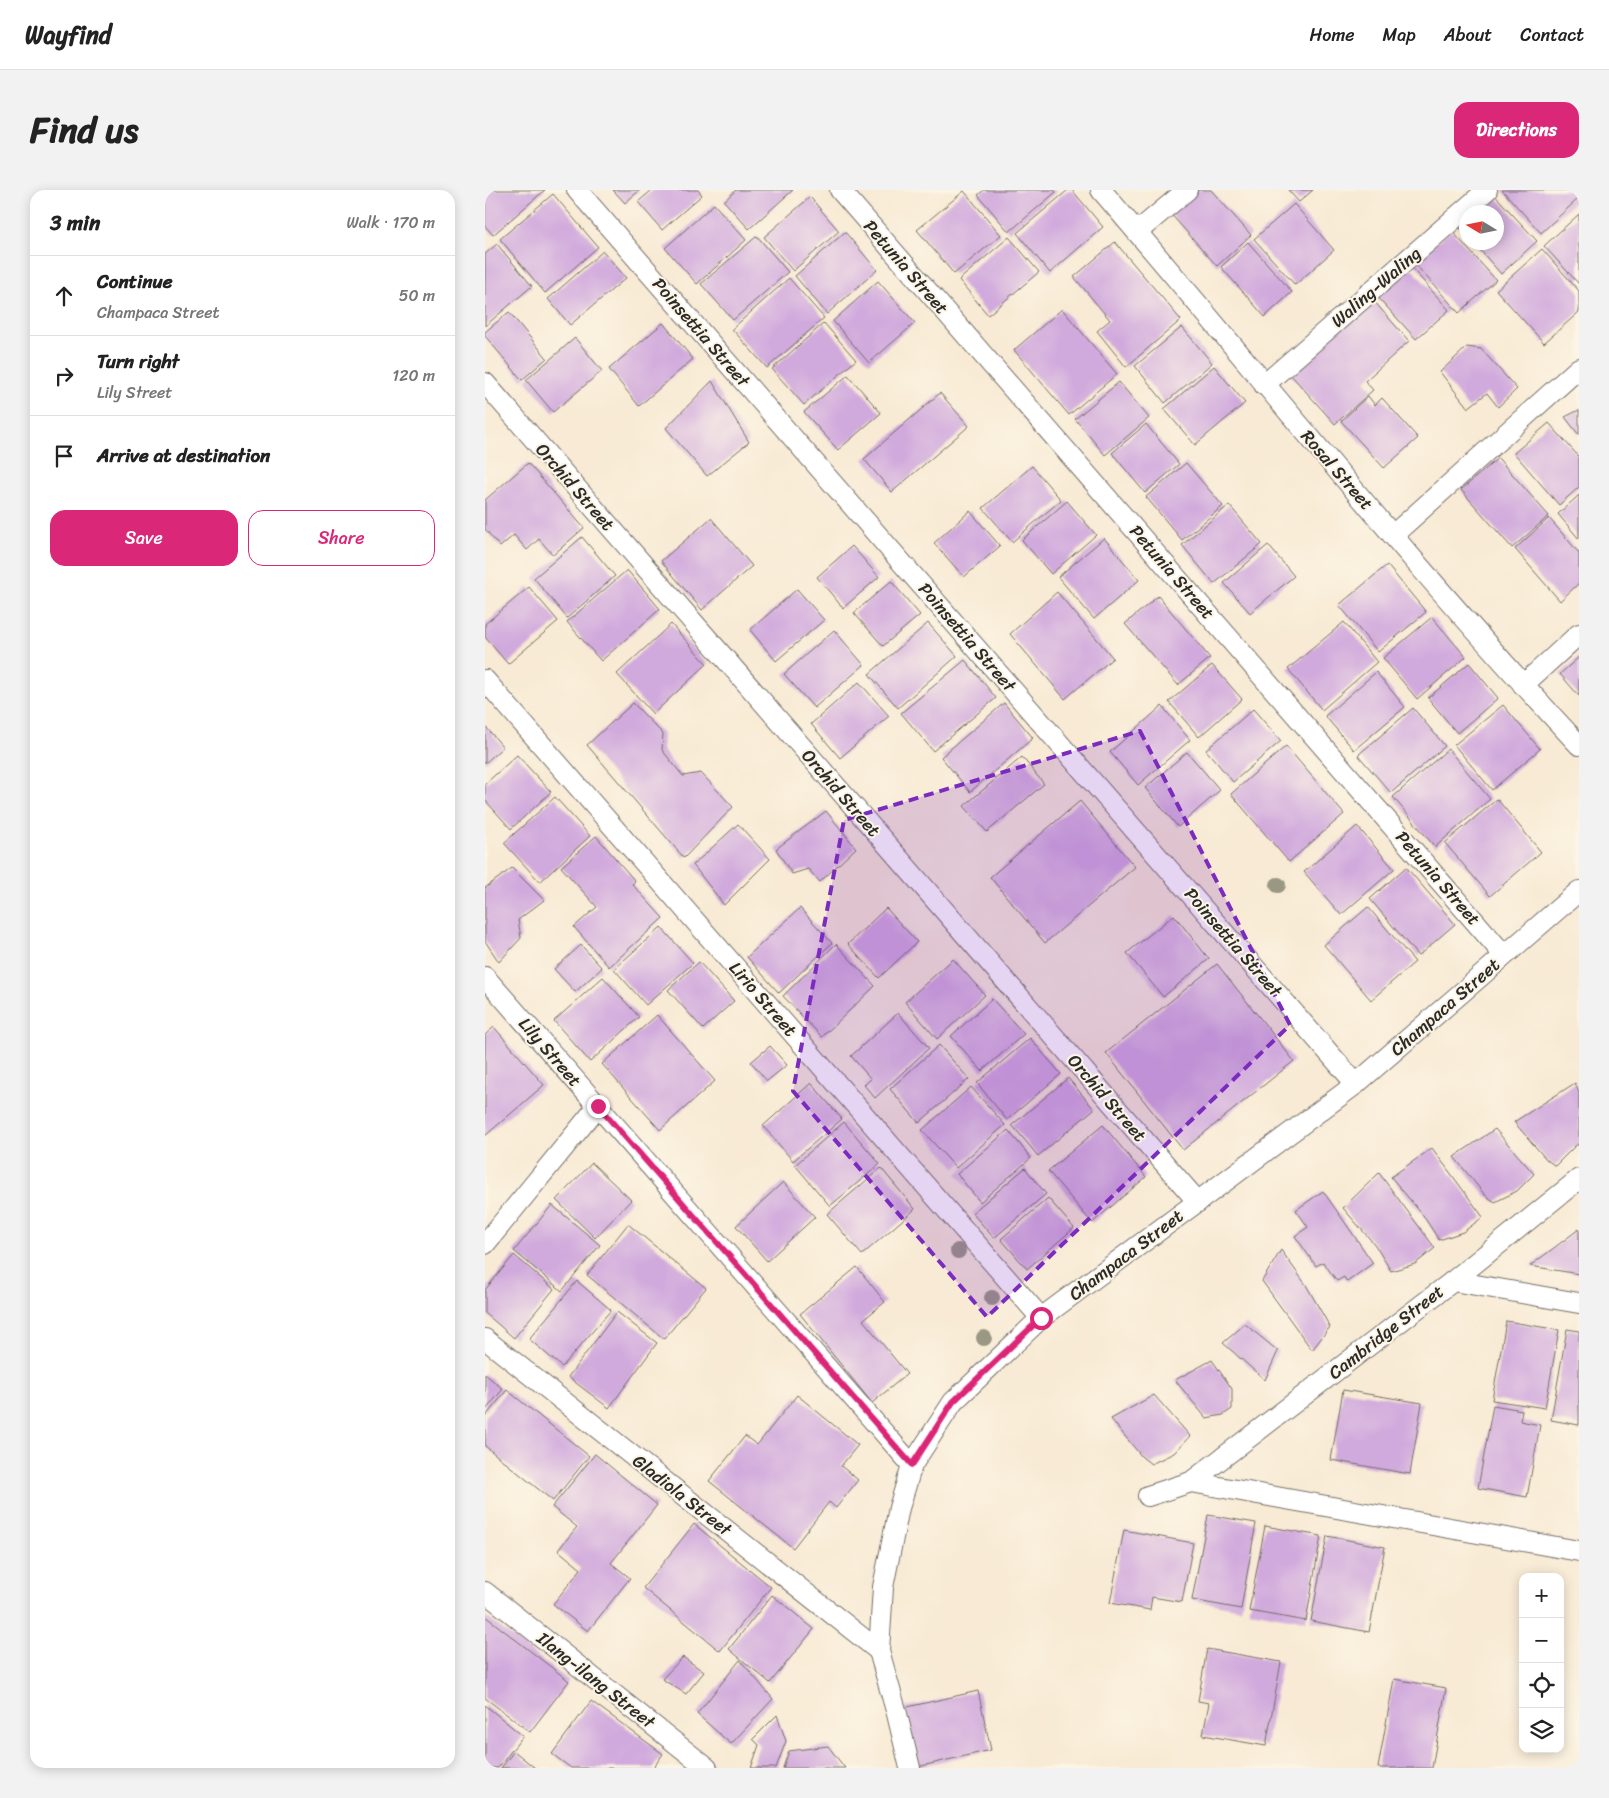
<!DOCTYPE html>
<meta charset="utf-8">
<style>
:root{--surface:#fff;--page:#f2f2f2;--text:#222;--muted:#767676;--line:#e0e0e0;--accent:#db2777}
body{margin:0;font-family:Sriracha,sans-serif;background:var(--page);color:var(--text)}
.controls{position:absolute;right:15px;bottom:15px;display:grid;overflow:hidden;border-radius:10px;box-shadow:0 2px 12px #0003}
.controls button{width:45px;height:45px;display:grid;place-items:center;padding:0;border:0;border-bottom:1px solid var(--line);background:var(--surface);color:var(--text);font:25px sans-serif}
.compass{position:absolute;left:974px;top:15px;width:45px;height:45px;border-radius:50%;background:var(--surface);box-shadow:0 2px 12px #0003;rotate:280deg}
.stop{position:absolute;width:15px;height:15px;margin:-11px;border:4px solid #db2777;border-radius:50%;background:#fff}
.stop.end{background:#db2777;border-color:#fff;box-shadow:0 1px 5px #0008}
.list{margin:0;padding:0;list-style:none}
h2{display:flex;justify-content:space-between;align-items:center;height:65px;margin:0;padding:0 20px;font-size:21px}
h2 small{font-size:16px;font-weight:400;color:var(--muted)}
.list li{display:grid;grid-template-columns:32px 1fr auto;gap:15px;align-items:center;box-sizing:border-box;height:80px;padding:0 20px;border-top:1px solid var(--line)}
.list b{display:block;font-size:19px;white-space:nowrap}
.list p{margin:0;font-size:16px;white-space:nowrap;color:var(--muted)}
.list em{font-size:16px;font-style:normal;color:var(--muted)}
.actions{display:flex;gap:10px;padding:15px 20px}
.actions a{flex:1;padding:11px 0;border:1px solid var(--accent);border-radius:15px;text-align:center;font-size:18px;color:var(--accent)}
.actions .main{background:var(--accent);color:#fff}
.icon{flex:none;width:28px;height:28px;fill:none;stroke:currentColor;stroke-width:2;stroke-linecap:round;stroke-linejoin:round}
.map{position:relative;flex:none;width:1094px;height:1578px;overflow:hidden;border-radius:15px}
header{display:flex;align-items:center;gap:30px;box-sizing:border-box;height:70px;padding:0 25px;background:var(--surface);border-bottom:1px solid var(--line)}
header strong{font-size:24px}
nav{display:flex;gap:28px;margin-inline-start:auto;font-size:18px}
.intro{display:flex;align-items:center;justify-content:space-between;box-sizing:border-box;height:120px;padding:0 30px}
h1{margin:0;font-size:35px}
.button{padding:12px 22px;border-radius:15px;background:var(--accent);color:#fff;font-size:18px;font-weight:700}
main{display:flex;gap:30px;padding:0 30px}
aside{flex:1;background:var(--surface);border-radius:15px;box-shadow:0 2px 12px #0003}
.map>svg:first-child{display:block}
</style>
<header>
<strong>Wayfind</strong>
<nav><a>Home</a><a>Map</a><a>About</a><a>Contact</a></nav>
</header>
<div class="intro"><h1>Find us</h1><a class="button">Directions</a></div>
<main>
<aside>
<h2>3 min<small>Walk · 170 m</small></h2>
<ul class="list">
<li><svg class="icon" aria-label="ahead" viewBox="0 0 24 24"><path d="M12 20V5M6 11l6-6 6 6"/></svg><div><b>Continue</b><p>Champaca Street</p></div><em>50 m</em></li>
<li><svg class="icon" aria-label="right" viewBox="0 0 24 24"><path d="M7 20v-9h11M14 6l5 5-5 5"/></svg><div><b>Turn right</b><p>Lily Street</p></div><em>120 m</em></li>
<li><svg class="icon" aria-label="arrive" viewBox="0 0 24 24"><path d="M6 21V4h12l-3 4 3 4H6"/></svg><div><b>Arrive at destination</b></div></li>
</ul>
<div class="actions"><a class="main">Save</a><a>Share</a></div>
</aside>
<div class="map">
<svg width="1094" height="1578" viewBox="0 0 1094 1578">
<rect width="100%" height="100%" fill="#fcf5e5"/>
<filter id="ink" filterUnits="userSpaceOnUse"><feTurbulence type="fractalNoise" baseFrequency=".02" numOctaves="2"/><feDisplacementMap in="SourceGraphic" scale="10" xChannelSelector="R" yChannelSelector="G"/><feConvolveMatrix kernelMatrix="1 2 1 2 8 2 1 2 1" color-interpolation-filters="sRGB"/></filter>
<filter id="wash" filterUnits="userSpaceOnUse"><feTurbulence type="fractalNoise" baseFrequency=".0096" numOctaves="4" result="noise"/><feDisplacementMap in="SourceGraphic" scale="20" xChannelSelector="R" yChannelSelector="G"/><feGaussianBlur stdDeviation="1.12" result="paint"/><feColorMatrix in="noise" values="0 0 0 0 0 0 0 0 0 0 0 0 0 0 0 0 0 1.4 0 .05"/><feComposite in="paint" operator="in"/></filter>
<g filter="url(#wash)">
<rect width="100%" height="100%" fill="#f8ead4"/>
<g id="blocks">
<!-- building -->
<g fill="#d1aadd">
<path d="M0 0H60L8 45 0 36Z"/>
<path d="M128 0H155L140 13Z"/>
<path d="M167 0H213L217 5 177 40 153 12Z"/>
<path d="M251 0H308L264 39 239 11Z"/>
<path d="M499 0H569L571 2 524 42 493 5Z"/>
<path d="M583 0H587L618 37 565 83 532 43Z"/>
<path d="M708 0H726L766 45 732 76 684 22Z"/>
<path d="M803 0H828L814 12Z"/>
<path d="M1005 0 1052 51 1016 84 988 52H1012V22H982V46L969 31Z"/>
<path d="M1017 0H1094V8L1056 43Z"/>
<path d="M479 1 516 45 469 84 432 40Z"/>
<path d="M68 4 113 57 60 103 15 49Z"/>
<path d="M325 7 354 41 308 81 279 47Z"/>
<path d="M229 14 261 50 212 94 180 58Z"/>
<path d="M809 14 849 60 810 95 769 49Z"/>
<path d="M1094 24V94L1059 56Z"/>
<path d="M966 40 1011 90 974 123 929 73Z"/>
<path d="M360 42 392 80 342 124 310 86Z"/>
<path d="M272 46 303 82 248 130 216 94Z"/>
<path d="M524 47 554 82 503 125 474 90Z"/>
<path d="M630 52 696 130 641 177 612 141 625 130 589 87Z"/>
<path d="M763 52 807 102 780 127 736 77Z"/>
<path d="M12 54 47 96 0 136V64Z"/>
<path d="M1057 59 1094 101V122L1059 153 1011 100Z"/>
<path d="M118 61 141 88 85 135 63 109Z"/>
<path d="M923 74 964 120 931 149 890 104Z"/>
<path d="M304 88 339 128 282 178 247 139Z"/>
<path d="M393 91 430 133 384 173 348 131Z"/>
<path d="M887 109 924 151 880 191 888 200 850 234 805 184Z"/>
<path d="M577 119 632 184 584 225 529 160Z"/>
<path d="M24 122 62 168 37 190 0 146V142Z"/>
<path d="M178 133 208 169 154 216 124 179Z"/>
<path d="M339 133 371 170 319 215 287 179Z"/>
<path d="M697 137 727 173 680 213 650 176Z"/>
<path d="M90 148 117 181 68 222 41 190Z"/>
<path d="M982 157 996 159 1032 199 1013 217 1002 203 983 218 955 182Z"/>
<path d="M729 176 760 213 710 255 679 219Z"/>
<path d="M363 185 396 223 353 260 319 222Z"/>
<path d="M227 191 264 252 222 286 181 238Z"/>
<path d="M634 192 664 228 620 265 590 229Z"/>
<path d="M455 203 484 236 407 302 379 269Z"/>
<path d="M883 206 890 215 897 208 933 248 899 278 856 231Z"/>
<path d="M1094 220V245L1080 227Z"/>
<path d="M1064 233 1094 267V297L1074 315 1029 263Z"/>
<path d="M661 234 694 274 660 303 627 263Z"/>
<path d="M1013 268 1064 326 1027 358 976 300Z"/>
<path d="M43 273 99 338 68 365 54 349 42 360 29 345 15 357 0 339V310Z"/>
<path d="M701 273 738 316 697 350 661 307Z"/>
<path d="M547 276 576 310 527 352 498 318Z"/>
<path d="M1094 305V349L1073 324Z"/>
<path d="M582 311 611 345 566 384 537 350Z"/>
<path d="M744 315 777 354 729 394 697 355Z"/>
<path d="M485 321 515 356 479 387 449 353Z"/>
<path d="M226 328 267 376 217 420 176 371Z"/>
<path d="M1064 328 1094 363V393L1075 411 1030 359Z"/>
<path d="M97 347 130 386 82 428 49 388Z"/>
<path d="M619 348 654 390 609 429 573 387Z"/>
<path d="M783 355 809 386 765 423 739 393Z"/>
<path d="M367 356 394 387 358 418 332 387Z"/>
<path d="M902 375 941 422 893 462 854 415Z"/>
<path d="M142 380 175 419 116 471 82 432Z"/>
<path d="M406 391 435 425 398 456 369 423Z"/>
<path d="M44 397 73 431 23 474 0 447V434Z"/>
<path d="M312 399 339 430 291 471 265 440Z"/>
<path d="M572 402 628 468 580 509 525 444Z"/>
<path d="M673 406 725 468 693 495 640 434Z"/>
<path d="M947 427 981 467 932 509 898 468Z"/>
<path d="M859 432 892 472 837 520 803 479Z"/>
<path d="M443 433 472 466 413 518 384 484Z"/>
<path d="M186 434 222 474 168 524 132 484Z"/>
<path d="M349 440 379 475 329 518 299 484Z"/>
<path d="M1094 467V506L1075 484Z"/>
<path d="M480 470 511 508 448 561 416 523Z"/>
<path d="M984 473 1013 508 972 543 943 508Z"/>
<path d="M727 475 757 509 714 547 684 512Z"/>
<path d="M891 482 920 517 869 560 840 526Z"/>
<path d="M374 492 404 526 355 568 326 534Z"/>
<path d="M148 513 178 544 177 560 198 586 216 583 248 617 199 668 102 555Z"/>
<path d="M519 513 548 548 485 602 456 567Z"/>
<path d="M1018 515 1055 559 1007 600 969 555Z"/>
<path d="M677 516 705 550 653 595 625 562Z"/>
<path d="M928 518 960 556 906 603 873 565Z"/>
<path d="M768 519 796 551 748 592 721 560Z"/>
<path d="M0 536 18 557 0 573Z"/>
<path d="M801 556 859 624 804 672 746 604Z"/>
<path d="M963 559 1005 609 950 657 908 607Z"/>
<path d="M702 562 735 600 693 637 660 598Z"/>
<path d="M32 565 66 602 26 639 0 610V594Z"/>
<path d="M537 567 559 594 502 642 479 616Z"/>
<path d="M70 607 105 646 55 692 19 653Z"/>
<path d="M1012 609 1056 662 1005 706 960 653Z"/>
<path d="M595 611 650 677 560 753 505 687Z"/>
<path d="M341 621 371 658 335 692 323 679 307 684 291 659Z"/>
<path d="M253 634 285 669 239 715 208 675Z"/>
<path d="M872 636 909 679 856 725 819 682Z"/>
<path d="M111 646 150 691 147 694 178 728 124 777 89 737 112 717 76 677Z"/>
<path d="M921 677 970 734 933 766 885 709Z"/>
<path d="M27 678 59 710 33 730 36 748 14 772 0 751V698Z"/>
<path d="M883 717 930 772 886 810 839 755Z"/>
<path d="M315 718 347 753 294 803 262 767Z"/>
<path d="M401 718 432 752 394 788 363 754Z"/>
<path d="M689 725 724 769 678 807 642 763Z"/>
<path d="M176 737 208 773 161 815 129 779Z"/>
<path d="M351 754 390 796 337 847 298 806Z"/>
<path d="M96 755 117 778 90 802 69 779Z"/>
<path d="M468 769 500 805 452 849 420 812Z"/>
<path d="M214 772 249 811 218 839 183 800Z"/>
<path d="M732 774 809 871 698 960 621 863Z"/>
<path d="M118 787 154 827 105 872 69 831Z"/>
<path d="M507 809 539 844 497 881 466 846Z"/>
<path d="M413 823 444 858 390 908 379 895 386 889 366 866Z"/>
<path d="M172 825 230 891 175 940 117 874Z"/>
<path d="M9 837 59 895 0 946V845Z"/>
<path d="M545 848 576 884 522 930 492 893Z"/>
<path d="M454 855 484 889 434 933 405 899Z"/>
<path d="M285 856 302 875 282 891 266 872Z"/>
<path d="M583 888 609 919 553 966 527 935Z"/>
<path d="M326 893 357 929 308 971 278 936Z"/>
<path d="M1090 893 1094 903V954L1090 956 1070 976 1061 969 1029 932Z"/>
<path d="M486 897 520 935 471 978 437 940Z"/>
<path d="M359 932 395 974 345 1016 310 975Z"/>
<path d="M618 935 661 987 607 1033 563 981Z"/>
<path d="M1010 939 1049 984 1032 1001 1010 1012 1000 1005 969 967Z"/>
<path d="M523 940 546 968 495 1012 472 984Z"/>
<path d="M947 958 998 1027 978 1042 954 1050 937 1024 906 987Z"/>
<path d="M107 973 146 1010 110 1048 71 1010Z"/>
<path d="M396 978 430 1019 377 1065 342 1024Z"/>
<path d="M540 978 561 1004 509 1048 487 1023Z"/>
<path d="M894 983 950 1058 930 1074 906 1081 890 1055 858 1018Z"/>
<path d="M298 992 330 1027 282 1071 251 1036Z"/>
<path d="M838 1001 888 1073 862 1092 859 1087 852 1091 838 1072 831 1076 810 1046 823 1037 811 1020Z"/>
<path d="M563 1008 589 1038 542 1079 516 1049Z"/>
<path d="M67 1015 115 1055 77 1101 29 1061Z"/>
<path d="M143 1034 221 1098 179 1149 102 1085Z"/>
<path d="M1094 1039V1084L1045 1076Z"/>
<path d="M796 1060 821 1095 845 1137 827 1160 777 1091Z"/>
<path d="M29 1065 69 1099 29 1148 0 1123V1100Z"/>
<path d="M372 1077 400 1112 378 1130 422 1184 387 1213 315 1124Z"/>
<path d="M92 1091 126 1120 77 1177 44 1149Z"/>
<path d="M132 1122 172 1153 124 1218 83 1187Z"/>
<path d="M1021 1131 1074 1140 1060 1218 1007 1210Z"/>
<path d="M760 1134 793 1161 780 1190 738 1153Z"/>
<path d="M1082 1139 1094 1141V1235L1066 1230Z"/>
<path d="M727 1170 747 1199V1219L738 1225 721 1228 690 1190Z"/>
<path d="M0 1184 18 1199 0 1221Z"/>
<path d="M22 1200 104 1266 68 1311 0 1256V1227Z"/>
<path d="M858 1200 937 1213 925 1284 846 1270Z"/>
<path d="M312 1205 373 1255 356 1276 373 1290 351 1318 344 1312 308 1358 224 1291 260 1246 272 1255Z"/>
<path d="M669 1205 705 1246 689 1263 666 1274 657 1267 626 1229Z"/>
<path d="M1008 1215 1037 1220 1035 1231 1055 1235 1042 1307 993 1298Z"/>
<path d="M110 1264 172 1315 126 1373 145 1388 103 1441 68 1414 96 1379 73 1360 92 1337 67 1317Z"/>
<path d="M723 1325 771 1333 756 1419 707 1410Z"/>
<path d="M209 1334 286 1397 235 1461 158 1398Z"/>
<path d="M780 1336 836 1346 821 1431 764 1421Z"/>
<path d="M639 1340 708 1353 697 1412 667 1407 665 1420 625 1413Z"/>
<path d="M842 1346 900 1357 884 1442 826 1431Z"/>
<path d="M287 1405 329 1439 285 1493 244 1459Z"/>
<path d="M0 1426 84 1491 45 1542 0 1508Z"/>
<path d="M722 1459 796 1472 781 1556 718 1545 724 1513 713 1511Z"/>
<path d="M198 1467 219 1482 201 1504 177 1489Z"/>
<path d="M255 1470 288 1509 246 1554 212 1524Z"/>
<path d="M909 1489 961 1498 947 1578H893Z"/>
<path d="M493 1501 506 1560 432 1577 418 1518Z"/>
<path d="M106 1511 178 1564 168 1578H86L67 1564Z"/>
<path d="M0 1515 38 1546 13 1578H0Z"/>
<path d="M292 1525 301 1551 291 1578H266L274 1555 268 1549Z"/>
<path d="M343 1556 360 1578H298L304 1561Z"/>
<path d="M29 1561 50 1578H16Z"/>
</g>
</g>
</g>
<g filter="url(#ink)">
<use href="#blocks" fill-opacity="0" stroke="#736e66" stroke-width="1"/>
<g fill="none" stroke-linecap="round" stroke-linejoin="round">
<defs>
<g id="minor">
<path d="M92 0 871 894"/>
<path d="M355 0 1019 765"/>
<path d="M616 0C775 185 927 376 1094 555"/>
<path d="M652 42 702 0"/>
<path d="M0 193 713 1012"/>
<path d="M779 195 1002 0"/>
<path d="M908 345 1094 178"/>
<path d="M0 490 556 1128"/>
<path d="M1038 495 1094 444"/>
<path d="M0 787 427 1275"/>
<path d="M0 1054 113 916"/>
<path d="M968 1091 1094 1113"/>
<path d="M0 1149 394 1461"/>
<path d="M706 1292 1094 1361"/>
<path d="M663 1306 706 1292 968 1091 1094 989"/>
<path d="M0 1402 222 1578"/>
<path d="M425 1578 412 1524 394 1461 398 1397 414 1318 427 1275 468 1212 556 1128 871 894 1094 701"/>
</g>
</defs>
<!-- minor casing -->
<use href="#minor" stroke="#736e66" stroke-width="22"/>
<!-- minor -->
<use href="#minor" stroke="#fff" stroke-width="20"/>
</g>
<!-- trees -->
<g fill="#9a9882">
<circle cx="793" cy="695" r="8"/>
<circle cx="473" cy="1061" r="8"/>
<circle cx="507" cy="1108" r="8"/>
<circle cx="499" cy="1148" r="8"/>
</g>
</g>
<g fill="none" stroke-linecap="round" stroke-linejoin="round" filter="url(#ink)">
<!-- route -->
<path stroke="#db2777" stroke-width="6" d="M113 916 427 1275 468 1212 556 1128"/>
</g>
<!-- marked area -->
<path fill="#7b2cbf" fill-opacity="0.2" stroke="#7b2cbf" stroke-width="4" stroke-dasharray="10 6" stroke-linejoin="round" d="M655 541 805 835 502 1127 308 901 359 630Z"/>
<g text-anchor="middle" stroke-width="4" stroke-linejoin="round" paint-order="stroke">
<!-- street labels -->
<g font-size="18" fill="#2b2b2b" stroke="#fcf5e5">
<text transform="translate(421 77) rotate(49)" y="6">Petunia Street</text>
<text transform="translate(891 97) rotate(-41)" y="6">Waling-Waling</text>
<text transform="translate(216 142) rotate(49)" y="6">Poinsettia Street</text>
<text transform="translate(852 280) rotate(49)" y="6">Rosal Street</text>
<text transform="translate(90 297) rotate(49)" y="6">Orchid Street</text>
<text transform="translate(687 382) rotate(49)" y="6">Petunia Street</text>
<text transform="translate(482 447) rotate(49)" y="6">Poinsettia Street</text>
<text transform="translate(356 603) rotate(49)" y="6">Orchid Street</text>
<text transform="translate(953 688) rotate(49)" y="6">Petunia Street</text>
<text transform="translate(748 752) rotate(49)" y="6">Poinsettia Street</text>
<text transform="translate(278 809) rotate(49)" y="6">Lirio Street</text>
<text transform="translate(960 817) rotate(-41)" y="6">Champaca Street</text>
<text transform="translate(65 862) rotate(49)" y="6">Lily Street</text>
<text transform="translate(622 908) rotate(49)" y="6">Orchid Street</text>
<text transform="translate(641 1065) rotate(-37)" y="6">Champaca Street</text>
<text transform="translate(901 1142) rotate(-38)" y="6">Cambridge Street</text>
<text transform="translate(197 1305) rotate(38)" y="6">Gladiola Street</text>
<text transform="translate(111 1490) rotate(38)" y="6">Ilang-ilang Street</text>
</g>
</g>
</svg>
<div class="controls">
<button>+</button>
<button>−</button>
<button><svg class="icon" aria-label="locate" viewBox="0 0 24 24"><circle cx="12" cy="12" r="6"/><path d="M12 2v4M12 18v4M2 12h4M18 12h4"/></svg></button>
<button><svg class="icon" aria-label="layers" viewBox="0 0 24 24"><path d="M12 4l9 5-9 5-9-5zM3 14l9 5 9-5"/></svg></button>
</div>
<svg class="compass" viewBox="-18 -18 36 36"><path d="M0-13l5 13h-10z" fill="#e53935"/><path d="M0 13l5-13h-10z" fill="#767676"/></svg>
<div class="stop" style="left:556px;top:1128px"></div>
<div class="stop end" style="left:113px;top:916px"></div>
</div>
</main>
